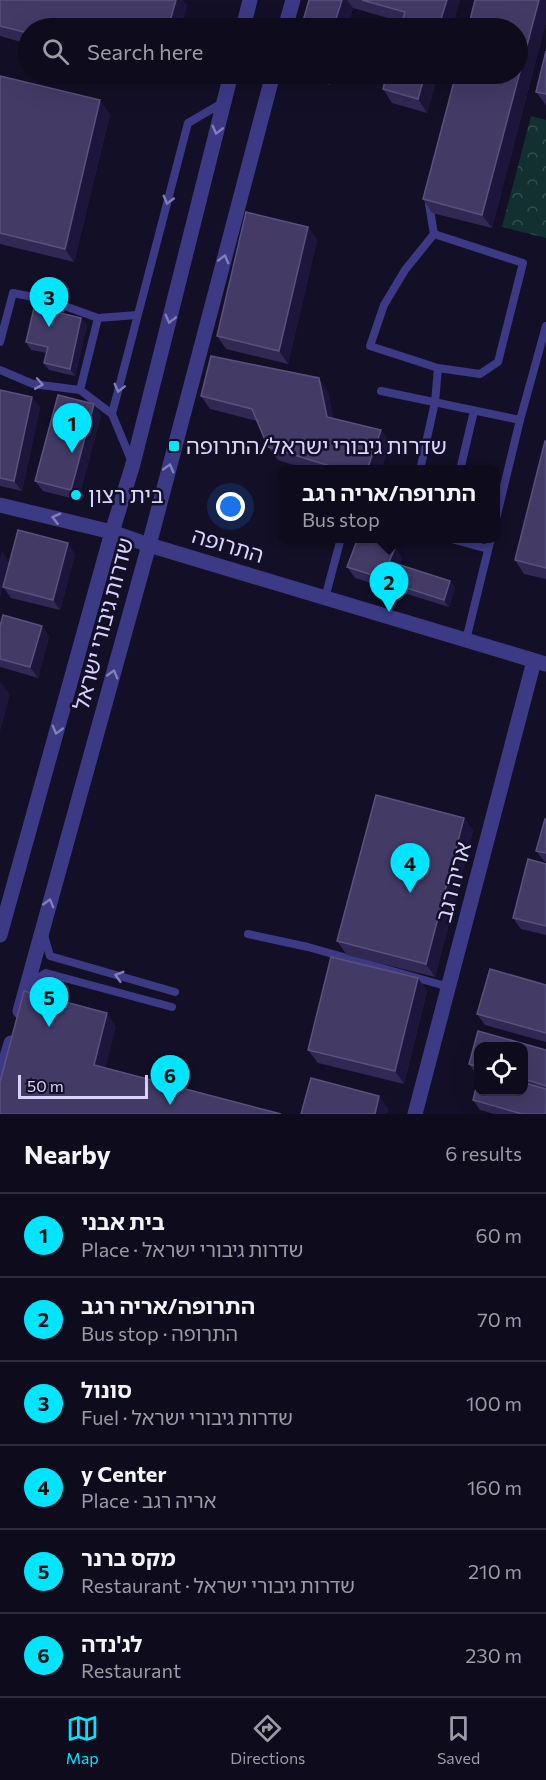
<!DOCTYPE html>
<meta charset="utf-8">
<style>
:root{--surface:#0e0b1c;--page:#171425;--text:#f1f3f6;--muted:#9b9ba3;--line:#2e2b3b;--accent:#00e5ff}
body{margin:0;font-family:Commissioner,"Noto Sans Hebrew",sans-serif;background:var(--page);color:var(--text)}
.controls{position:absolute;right:18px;bottom:18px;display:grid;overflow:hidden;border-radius:12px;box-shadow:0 6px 24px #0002}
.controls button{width:54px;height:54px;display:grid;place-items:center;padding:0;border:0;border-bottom:2px solid var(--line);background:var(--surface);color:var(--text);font:30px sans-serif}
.scale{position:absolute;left:18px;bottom:15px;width:130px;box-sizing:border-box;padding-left:6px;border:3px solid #d9d4ff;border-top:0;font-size:16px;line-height:21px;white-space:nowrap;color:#d9d4ff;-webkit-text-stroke:4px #130f26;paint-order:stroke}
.you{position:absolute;left:231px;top:507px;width:21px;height:21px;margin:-15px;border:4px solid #fff;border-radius:50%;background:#1a73e8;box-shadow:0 0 0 9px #1a73e833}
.badge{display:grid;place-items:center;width:39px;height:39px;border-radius:50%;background:var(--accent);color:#111;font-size:20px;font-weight:700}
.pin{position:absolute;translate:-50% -50px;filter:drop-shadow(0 2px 3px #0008)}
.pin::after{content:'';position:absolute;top:32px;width:21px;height:18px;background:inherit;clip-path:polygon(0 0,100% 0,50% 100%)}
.popup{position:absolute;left:278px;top:465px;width:222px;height:78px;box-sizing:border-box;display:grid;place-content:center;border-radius:12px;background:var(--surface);filter:drop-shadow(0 2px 4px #0005);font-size:20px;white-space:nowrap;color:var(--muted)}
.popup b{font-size:22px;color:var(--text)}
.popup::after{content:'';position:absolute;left:50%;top:100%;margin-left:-12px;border:12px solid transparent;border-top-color:var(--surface)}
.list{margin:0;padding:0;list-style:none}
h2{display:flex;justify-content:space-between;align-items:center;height:78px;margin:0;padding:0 24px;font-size:26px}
h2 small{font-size:20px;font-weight:400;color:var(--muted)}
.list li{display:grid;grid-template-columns:39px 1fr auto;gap:18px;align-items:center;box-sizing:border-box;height:84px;padding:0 24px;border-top:2px solid var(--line)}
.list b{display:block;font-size:22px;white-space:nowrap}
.list p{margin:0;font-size:20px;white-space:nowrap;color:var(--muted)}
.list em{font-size:20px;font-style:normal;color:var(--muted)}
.icon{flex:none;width:33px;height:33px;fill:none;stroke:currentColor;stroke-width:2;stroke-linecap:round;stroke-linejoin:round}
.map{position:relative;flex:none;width:546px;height:1114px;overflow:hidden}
.search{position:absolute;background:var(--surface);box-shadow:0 6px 24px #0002;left:18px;right:18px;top:18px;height:66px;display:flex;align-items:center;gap:15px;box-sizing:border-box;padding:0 21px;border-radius:33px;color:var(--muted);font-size:22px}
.sheet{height:582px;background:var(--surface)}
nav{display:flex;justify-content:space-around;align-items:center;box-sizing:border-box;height:84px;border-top:2px solid var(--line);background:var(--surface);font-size:16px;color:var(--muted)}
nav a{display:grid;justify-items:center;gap:3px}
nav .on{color:var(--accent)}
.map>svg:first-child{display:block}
</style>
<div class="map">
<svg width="546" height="1114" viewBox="0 0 546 1114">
<defs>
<pattern id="park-crowns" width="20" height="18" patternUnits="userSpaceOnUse" patternTransform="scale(1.5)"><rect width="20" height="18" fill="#12302f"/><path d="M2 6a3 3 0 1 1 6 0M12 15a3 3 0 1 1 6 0" fill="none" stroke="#344d4e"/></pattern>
</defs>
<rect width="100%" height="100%" fill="#130f26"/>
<!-- park -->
<path fill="url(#park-crowns)" d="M531 116 546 120V238L502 227Z"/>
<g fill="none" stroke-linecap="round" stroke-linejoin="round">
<!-- service -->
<g stroke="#3d3a85" stroke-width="8">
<path d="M430 199 429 204 434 234"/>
<path d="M434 234 523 263 498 362 480 374 438 368 370 346 384 305 405 270Z"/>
<path d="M0 342 13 293 48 300 98 318"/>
<path d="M0 370 33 384 80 390"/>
<path d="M381 391 520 420"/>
<path d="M112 414 80 390 98 318 137 315"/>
<path d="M132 462 112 414 188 123 224 102"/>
<path d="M420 470 435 402 438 368"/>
<path d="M460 470 474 411"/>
<path d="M496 519 520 420 546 326"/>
<path d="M448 538 488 549"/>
<path d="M325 598 341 538"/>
<path d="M466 640 491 538"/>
<path d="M248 934 308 947 449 987"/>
<path d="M44 935 50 956 175 992"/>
<path d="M28 984 46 973 172 1007"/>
</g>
<!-- minor -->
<g stroke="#3d3a85" stroke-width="15">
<path d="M0 505 112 532 149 545 546 664"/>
<path d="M415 1114 534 661"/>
</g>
<!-- tertiary -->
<g stroke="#3d3a85" stroke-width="15">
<path d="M243 28 250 0"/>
<path d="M285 28 293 0"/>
<path d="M0 935 112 532 133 464 231 74"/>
<path d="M20 1011 149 545 273 74"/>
<path d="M0 1081 11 1043"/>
</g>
</g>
<!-- wall -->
<g fill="#312854">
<path d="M0 0H182L187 6 28 28V44L0 36Z"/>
<path d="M309 0H460L452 28H400L402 22 353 8 347 28H301Z"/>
<path d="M546 0V22L492 228 432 213 423 199Z"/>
<path d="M546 51V105L536 92Z"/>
<path d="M134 74H168L166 82Z"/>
<path d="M298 74H334L330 85 300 76Z"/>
<path d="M438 74 427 113 392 103 383 89Z"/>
<path d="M0 76 110 114 74 262 0 244Z"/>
<path d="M308 227 317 240 288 364 226 349 217 336Z"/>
<path d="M57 309 60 313 81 318 87 325 75 376 49 370 44 363 47 353 31 350 26 342Z"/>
<path d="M0 390 40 407 22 491 0 486Z"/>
<path d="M328 392 333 418 381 430 390 443 381 470H308L278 460 268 447 257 421 210 409 201 396Z"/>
<path d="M101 415 78 500 43 491 35 481Z"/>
<path d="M546 441V579L524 574 515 560Z"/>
<path d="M393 538 389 546 395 548 402 558 399 565 450 581 455 588 449 607 355 578 347 567Z"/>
<path d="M75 554 60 610 11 598 3 587Z"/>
<path d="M0 626 49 636 38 678 0 667Z"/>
<path d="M464 818 473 831 435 977 347 955 337 941Z"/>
<path d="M546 820V862L544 861 536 851Z"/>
<path d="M546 864V935L521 929 513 918Z"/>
<path d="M418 978 427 991 404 1084 318 1063 308 1050Z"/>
<path d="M546 985V1042L485 1025 477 1014Z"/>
<path d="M478 1031 546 1050V1114H494L480 1110 473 1100 478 1080V1092H524V1047H478V1075L476 1074 469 1064Z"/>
</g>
<!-- shaded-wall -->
<g fill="#1d163a">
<path d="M176 0H182L187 6 181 28H168Z"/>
<path d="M342 0H347L353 8 347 28H333Z"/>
<path d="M447 0H460L452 28H438Z"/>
<path d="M539 0H546V22L492 228 482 215Z"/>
<path d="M160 74H168L166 82Z"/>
<path d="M322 74H334L330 85Z"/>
<path d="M425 74H438L427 113 418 99Z"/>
<path d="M100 100 110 114 74 262 65 249Z"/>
<path d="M308 227 317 240 288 364 279 351Z"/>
<path d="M81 318 87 325 75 376 70 369Z"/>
<path d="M319 378 328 392 336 430 327 417Z"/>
<path d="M32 397 40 407 22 491 14 481Z"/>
<path d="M94 404 101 415 78 500 71 490Z"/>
<path d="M381 430 390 443 381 470H367Z"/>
<path d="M381 538H393L386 553 379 542Z"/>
<path d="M68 543 75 554 60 610 53 600Z"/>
<path d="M395 548 402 558 392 584 385 581 382 578Z"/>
<path d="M2 551 9 562 0 598V559Z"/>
<path d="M450 581 455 588 449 607 444 600Z"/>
<path d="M42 626 49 636 38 678 30 667Z"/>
<path d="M1 682 10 695 0 732V684Z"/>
<path d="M464 818 473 831 435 977 426 964Z"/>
<path d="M418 978 427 991 404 1084 395 1071Z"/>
<path d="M107 1013 116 1027 103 1078 94 1065Z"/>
<path d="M379 1096 389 1109 387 1114H375Z"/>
</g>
<!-- building -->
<g fill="#433a66" stroke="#5a527e" stroke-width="1.5">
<path d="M0 0H176L168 28H28V33L0 26Z"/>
<path d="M309 0H342L333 28H301Z"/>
<path d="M362 0H447L438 28H400L405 12Z"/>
<path d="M475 0H539L482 215 423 199 456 74H518V28H468Z"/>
<path d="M546 51V94L536 92Z"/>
<path d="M387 74H425L418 99 383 89Z"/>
<path d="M0 76 100 100 65 249 0 233Z"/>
<path d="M246 212 308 227 279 351 217 336Z"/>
<path d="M35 304 57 309 56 312 81 318 70 369 44 363 48 347 26 342Z"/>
<path d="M211 356 319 378 327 417 381 430 367 470H343L268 447 252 409 201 396Z"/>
<path d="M0 390 32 397 14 481 0 478Z"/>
<path d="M58 395 94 404 71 490 35 481Z"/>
<path d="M545 441H546V568L515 560Z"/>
<path d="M18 530 68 543 53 600 3 587Z"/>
<path d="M358 538H381L379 542 395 548 382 578 347 567Z"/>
<path d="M391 562 450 581 444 600 385 581Z"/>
<path d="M3 615 42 626 30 667 0 659V626Z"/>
<path d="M376 795 464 818 426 964 337 941Z"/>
<path d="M545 819 546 820V853L536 851Z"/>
<path d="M528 859 546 864V926L513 918Z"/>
<path d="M331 957 418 978 395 1071 308 1050Z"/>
<path d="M490 969 546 985V1033L477 1014Z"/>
<path d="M24 991 107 1013 94 1065 281 1114H0V1082Z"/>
<path d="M478 1031 546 1050V1086L524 1079V1047H478V1067L469 1064Z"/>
<path d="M311 1078 379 1096 375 1114H301Z"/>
<path d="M478 1080V1092H524V1083L546 1089V1114H522L473 1100Z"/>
</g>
<!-- one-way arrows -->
<defs><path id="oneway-chevron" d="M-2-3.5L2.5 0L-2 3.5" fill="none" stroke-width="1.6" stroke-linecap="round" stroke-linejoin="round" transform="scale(1.5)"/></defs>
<g stroke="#837fbc">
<use href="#oneway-chevron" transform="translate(217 130) rotate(104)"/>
<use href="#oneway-chevron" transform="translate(168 200) rotate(105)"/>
<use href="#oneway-chevron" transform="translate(224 259) rotate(-75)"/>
<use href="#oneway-chevron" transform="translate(170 319) rotate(104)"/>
<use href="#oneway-chevron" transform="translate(39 384) rotate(10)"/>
<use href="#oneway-chevron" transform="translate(119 388) rotate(104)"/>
<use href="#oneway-chevron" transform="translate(169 468) rotate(-75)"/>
<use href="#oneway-chevron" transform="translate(56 518) rotate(-166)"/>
<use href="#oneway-chevron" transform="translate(113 674) rotate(-74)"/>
<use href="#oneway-chevron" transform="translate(57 730) rotate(106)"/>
<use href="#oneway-chevron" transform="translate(49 903) rotate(-74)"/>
<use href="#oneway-chevron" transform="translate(119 976) rotate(-164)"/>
</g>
<!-- markers -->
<g fill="#00e5ff" stroke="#130f26" stroke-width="2">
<rect x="168" y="440" width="12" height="12" rx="3"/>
<circle cx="76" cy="495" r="6"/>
</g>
<g text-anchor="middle" stroke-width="5" stroke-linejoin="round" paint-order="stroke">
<!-- poi labels -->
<g font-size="22" fill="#d9d4ff" stroke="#130f26" text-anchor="start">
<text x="186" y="454">שדרות גיבורי ישראל/התרופה</text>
<text x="88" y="503">בית רצון</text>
</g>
<!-- street labels -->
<g font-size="22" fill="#d9d4ff" stroke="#130f26">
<text transform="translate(228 545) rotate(17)" y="8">התרופה</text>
<text transform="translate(103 624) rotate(-75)" y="8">שדרות גיבורי ישראל</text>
<text transform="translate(453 882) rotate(-75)" y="8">אריה רגב</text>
</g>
</g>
</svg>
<div class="controls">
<button><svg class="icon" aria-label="locate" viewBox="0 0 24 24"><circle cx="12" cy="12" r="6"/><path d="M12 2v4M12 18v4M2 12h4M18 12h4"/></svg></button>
</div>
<div class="scale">50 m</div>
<div class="you"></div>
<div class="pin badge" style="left:72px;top:453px">1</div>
<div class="pin badge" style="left:389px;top:612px">2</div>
<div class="popup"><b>התרופה/אריה רגב</b>Bus stop</div>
<div class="pin badge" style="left:49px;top:327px">3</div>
<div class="pin badge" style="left:410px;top:893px">4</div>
<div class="pin badge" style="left:49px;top:1027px">5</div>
<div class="pin badge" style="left:170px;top:1105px">6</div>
<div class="search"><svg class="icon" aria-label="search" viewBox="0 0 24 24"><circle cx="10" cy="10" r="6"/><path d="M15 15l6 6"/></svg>Search here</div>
</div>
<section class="sheet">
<h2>Nearby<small>6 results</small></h2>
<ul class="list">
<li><span class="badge">1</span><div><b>בית אבני</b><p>Place · שדרות גיבורי ישראל</p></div><em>60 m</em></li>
<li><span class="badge">2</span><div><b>התרופה/אריה רגב</b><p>Bus stop · התרופה</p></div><em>70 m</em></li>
<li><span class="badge">3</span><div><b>סונול</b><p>Fuel · שדרות גיבורי ישראל</p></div><em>100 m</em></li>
<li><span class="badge">4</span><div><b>y Center</b><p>Place · אריה רגב</p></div><em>160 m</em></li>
<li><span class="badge">5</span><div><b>מקס ברנר</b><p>Restaurant · שדרות גיבורי ישראל</p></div><em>210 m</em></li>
<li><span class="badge">6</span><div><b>לג'נדה</b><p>Restaurant</p></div><em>230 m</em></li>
</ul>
</section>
<nav>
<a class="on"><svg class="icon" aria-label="map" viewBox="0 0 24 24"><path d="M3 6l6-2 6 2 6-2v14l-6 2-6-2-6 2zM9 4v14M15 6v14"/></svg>Map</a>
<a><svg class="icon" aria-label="directions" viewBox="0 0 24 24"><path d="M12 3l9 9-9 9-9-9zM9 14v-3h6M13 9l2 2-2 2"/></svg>Directions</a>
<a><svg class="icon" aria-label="saved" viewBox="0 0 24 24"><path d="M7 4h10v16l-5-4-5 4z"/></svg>Saved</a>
</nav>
